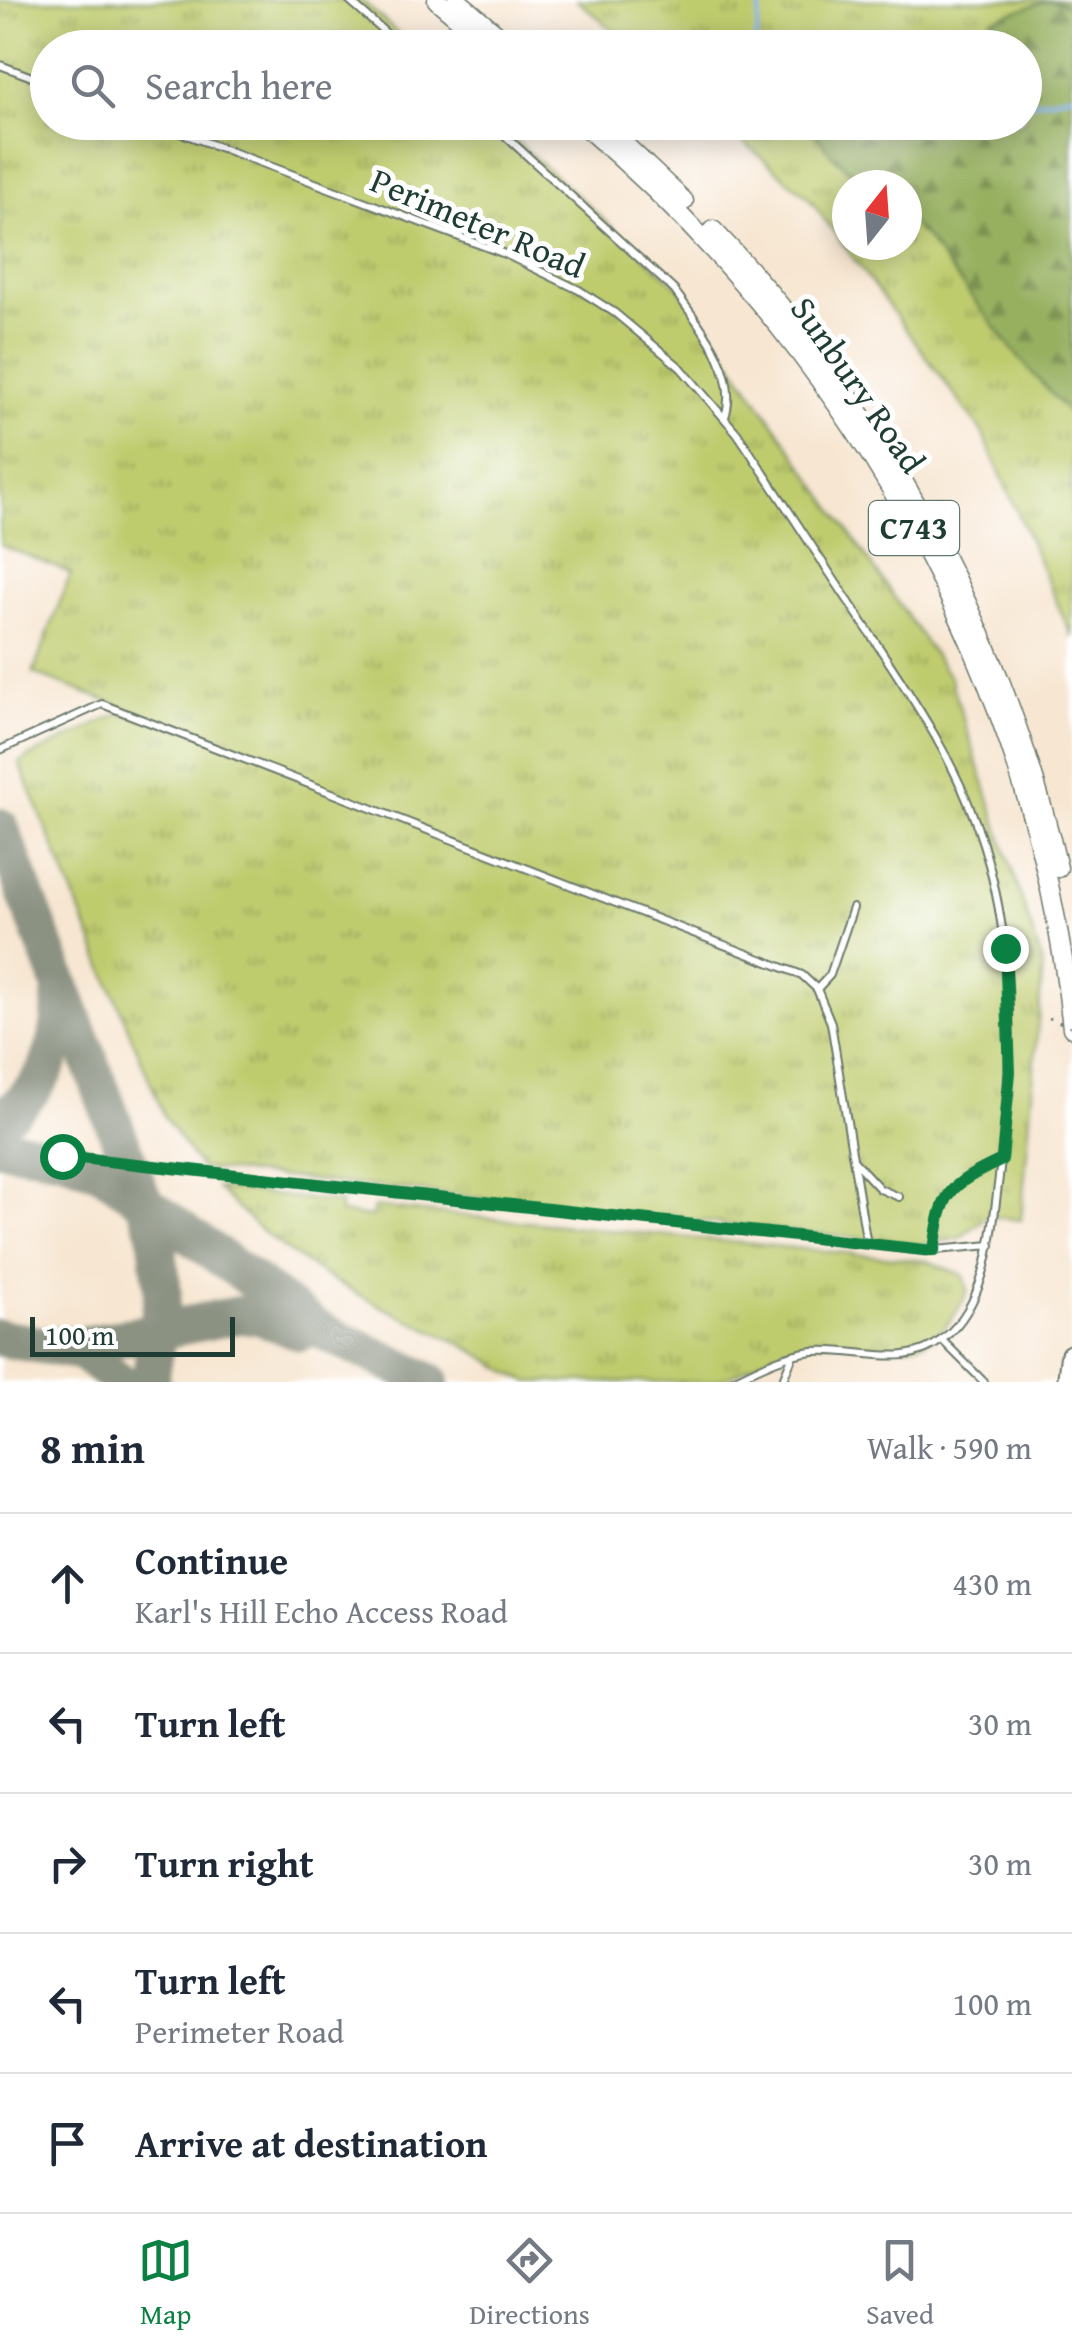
<!DOCTYPE html>
<meta charset="utf-8">
<style>
:root{--surface:#fff;--page:#f6f6f7;--text:#1f2937;--muted:#747a83;--line:#e0e1e3;--accent:#0b8043}
body{margin:0;font-family:"Gentium Book Plus",serif;background:var(--page);color:var(--text)}
.compass{position:absolute;left:832px;top:170px;width:90px;height:90px;border-radius:50%;background:var(--surface);box-shadow:0 5px 25px #0003;rotate:17deg}
.scale{position:absolute;left:30px;bottom:25px;width:205px;box-sizing:border-box;padding-left:10px;border:5px solid #1f3d34;border-top:0;font-size:28px;line-height:35px;white-space:nowrap;color:#1f3d34;-webkit-text-stroke:8px #fff;paint-order:stroke}
.stop{position:absolute;width:30px;height:30px;margin:-22px;border:8px solid #0b8043;border-radius:50%;background:#fff}
.stop.end{background:#0b8043;border-color:#fff;box-shadow:0 2px 10px #0008}
.list{margin:0;padding:0;list-style:none}
h2{display:flex;justify-content:space-between;align-items:center;height:130px;margin:0;padding:0 40px;font-size:42px}
h2 small{font-size:32px;font-weight:400;color:var(--muted)}
.list li{display:grid;grid-template-columns:65px 1fr auto;gap:30px;align-items:center;box-sizing:border-box;height:140px;padding:0 40px;border-top:2px solid var(--line)}
.list b{display:block;font-size:38px;white-space:nowrap}
.list p{margin:0;font-size:32px;white-space:nowrap;color:var(--muted)}
.list em{font-size:32px;font-style:normal;color:var(--muted)}
.icon{flex:none;width:55px;height:55px;fill:none;stroke:currentColor;stroke-width:2;stroke-linecap:round;stroke-linejoin:round}
.map{position:relative;flex:none;width:1072px;height:1382px;overflow:hidden}
.search{position:absolute;background:var(--surface);box-shadow:0 5px 25px #0003;left:30px;right:30px;top:30px;height:110px;display:flex;align-items:center;gap:25px;box-sizing:border-box;padding:0 35px;border-radius:55px;color:var(--muted);font-size:38px}
.sheet{height:830px;background:var(--surface)}
nav{display:flex;justify-content:space-around;align-items:center;box-sizing:border-box;height:140px;border-top:2px solid var(--line);background:var(--surface);font-size:28px;color:var(--muted)}
nav a{display:grid;justify-items:center;gap:5px}
nav .on{color:var(--accent)}
.map>svg:first-child{display:block}
</style>
<div class="map">
<svg width="1072" height="1382" viewBox="0 0 1072 1382">
<defs>
<pattern id="grass-tufts" width="24" height="20" patternUnits="userSpaceOnUse" patternTransform="scale(2.5)"><rect width="24" height="20" fill="#bfcc6e"/><path d="M3 7l-1-3M5 7V3M7 7l1-3M15 17l-1-3M17 17v-4M19 17l1-3" fill="none" stroke="#9ba75b"/></pattern>
<pattern id="forest-firs" width="22" height="20" patternUnits="userSpaceOnUse" patternTransform="scale(2.5)"><rect width="22" height="20" fill="#97b061"/><path d="M5 1l3.5 6h-7zM16 11l3.5 6h-7z" fill="#7b9051"/></pattern>
</defs>
<rect width="100%" height="100%" fill="#fff"/>
<filter id="ink" filterUnits="userSpaceOnUse"><feTurbulence type="fractalNoise" baseFrequency=".01" numOctaves="2"/><feDisplacementMap in="SourceGraphic" scale="20" xChannelSelector="R" yChannelSelector="G"/><feConvolveMatrix kernelMatrix="1 2 1 2 8 2 1 2 1" color-interpolation-filters="sRGB"/></filter>
<filter id="wash" filterUnits="userSpaceOnUse"><feTurbulence type="fractalNoise" baseFrequency=".0048" numOctaves="4" result="noise"/><feDisplacementMap in="SourceGraphic" scale="40" xChannelSelector="R" yChannelSelector="G"/><feGaussianBlur stdDeviation="2.25" result="paint"/><feColorMatrix in="noise" values="0 0 0 0 0 0 0 0 0 0 0 0 0 0 0 0 0 1.4 0 .05"/><feComposite in="paint" operator="in"/></filter>
<g filter="url(#wash)">
<rect width="100%" height="100%" fill="#f7e6d1"/>
<!-- grass -->
<g fill="url(#grass-tufts)" stroke="#6f8451" stroke-width="2.5">
<path d="M0 0H361L413 47 48 48V122L496 123 681 289 950 678 1043 965 1021 1220 987 1216 960 1238 922 1245 200 1168 165 1118 19 762 128 709 33 673 71 573 0 545Z"/>
<path d="M577 0H1072V95L1024 48 633 47Z"/>
<path d="M721 123H808L831 154 866 185H847V245H907V220L925 236 1020 359 1072 417V637L982 432 808 197Z"/>
<path d="M217 1188 340 1203V1213L372 1217 374 1207 927 1261 964 1276 968 1290C928 1382 873 1332 805 1343 771 1348 740 1379 707 1382 661 1382 576 1382 531 1382 516 1380 482 1354 465 1346 370 1301 291 1268 217 1188Z"/>
</g>
<!-- forest -->
<path fill="url(#forest-firs)" stroke="#5b764a" stroke-width="2.5" d="M1049 0 1072 6V417L1020 359 925 237 907 220V185H866L831 154 808 123 1024 122V48L999 47 992 19Z"/>
<g fill="none" stroke-linecap="round" stroke-linejoin="round">
<!-- stream -->
<g stroke="#83b3ee" stroke-width="4">
<path d="M755 48 761 0"/>
<path d="M1024 104 1072 95"/>
</g>
<!-- taxiway -->
<g stroke="#8b9282" stroke-width="38">
<path d="M0 827 156 1233 163 1292 150 1382"/>
<path d="M0 1118C43 1092 63 1046 60 997"/>
<path d="M0 1146 63 1156 105 1173 318 1329 431 1382"/>
<path d="M0 1338 82 1352 121 1382"/>
<path d="M52 1346H80L238 1315 258 1316 301 1332"/>
</g>
</g>
</g>
<g filter="url(#ink)">
<g fill="none" stroke-linecap="round" stroke-linejoin="round">
<defs>
<g id="service">
<path d="M348 0 403 48"/>
<path d="M0 65 48 83"/>
<path d="M152 122 505 254 579 290 615 313 681 368 737 433C781 498 823 564 867 629 908 692 952 754 977 826 1017 938 1014 1061 999 1177 992 1230 989 1301 944 1338 904 1371 860 1347 813 1351 783 1354 756 1369 729 1382"/>
<path d="M490 122 674 290C700 326 740 372 725 417"/>
<path d="M0 750 102 704 802 975 817 989 831 1023 867 1245"/>
<path d="M817 989 830 975 853 908"/>
<path d="M63 1156 925 1251 991 1245"/>
<path d="M854 1161 880 1189 899 1197"/>
<path d="M934 1250C942 1192 947 1186 1000 1160"/>
<path d="M942 1340 984 1382"/>
<path d="M782 1382 793 1355"/>
</g>
<g id="primary">
<path d="M437 0 493 48"/>
<path d="M457 0 513 48"/>
<path d="M580 122C851 353 1035 673 1072 1028"/>
<path d="M601 122 684 201"/>
<path d="M713 230C883 407 1002 629 1058 868"/>
</g>
<path id="motorway" d="M1069 1382 1072 1356"/>
</defs>
<!-- service casing -->
<use href="#service" stroke="#6b786b" stroke-width="10"/>
<!-- primary casing -->
<use href="#primary" stroke="#6b786b" stroke-width="21"/>
<!-- motorway casing -->
<use href="#motorway" stroke="#6b786b" stroke-width="26"/>
<!-- service -->
<use href="#service" stroke="#fff" stroke-width="6"/>
<!-- primary -->
<use href="#primary" stroke="#fff" stroke-width="18"/>
<!-- motorway -->
<use href="#motorway" stroke="#fff" stroke-width="22"/>
<!-- path-bridge -->
<path stroke="#6b786b" stroke-width="2.5" stroke-dasharray="2.5 8" stroke-linecap="butt" d="M1049 1018 1072 1027"/>
</g>
</g>
<g fill="none" stroke-linecap="round" stroke-linejoin="round" filter="url(#ink)">
<!-- route -->
<path stroke="#0b8043" stroke-width="12" d="M62 1156 934 1251C942 1191 947 1186 1002 1160L1010 1072 1005 948"/>
</g>
<g text-anchor="middle" stroke-width="10" stroke-linejoin="round" paint-order="stroke">
<!-- shield labels -->
<rect fill="#fff" stroke="#627771" stroke-width="2.5" x="869" y="501" width="90" height="54" rx="8"/>
<g font-size="32" font-weight="bold" fill="#1f3d34">
<text x="914" y="539">C743</text>
</g>
<!-- street labels -->
<g font-size="35" fill="#1f3d34" stroke="#fff">
<text transform="translate(478 223) rotate(23)" y="12">Perimeter Road</text>
<text transform="translate(858 385) rotate(55)" y="12">Sunbury Road</text>
</g>
</g>
</svg>
<svg class="compass" viewBox="-18 -18 36 36"><path d="M0-13l5 13h-10z" fill="#e53935"/><path d="M0 13l5-13h-10z" fill="#747a83"/></svg>
<div class="scale">100 m</div>
<div class="stop" style="left:62px;top:1156px"></div>
<div class="stop end" style="left:1005px;top:948px"></div>
<div class="search"><svg class="icon" aria-label="search" viewBox="0 0 24 24"><circle cx="10" cy="10" r="6"/><path d="M15 15l6 6"/></svg>Search here</div>
</div>
<section class="sheet">
<h2>8 min<small>Walk · 590 m</small></h2>
<ul class="list">
<li><svg class="icon" aria-label="ahead" viewBox="0 0 24 24"><path d="M12 20V5M6 11l6-6 6 6"/></svg><div><b>Continue</b><p>Karl's Hill Echo Access Road</p></div><em>430 m</em></li>
<li><svg class="icon" aria-label="left" viewBox="0 0 24 24"><path d="M17 20v-9H6M10 6l-5 5 5 5"/></svg><div><b>Turn left</b></div><em>30 m</em></li>
<li><svg class="icon" aria-label="right" viewBox="0 0 24 24"><path d="M7 20v-9h11M14 6l5 5-5 5"/></svg><div><b>Turn right</b></div><em>30 m</em></li>
<li><svg class="icon" aria-label="left" viewBox="0 0 24 24"><path d="M17 20v-9H6M10 6l-5 5 5 5"/></svg><div><b>Turn left</b><p>Perimeter Road</p></div><em>100 m</em></li>
<li><svg class="icon" aria-label="arrive" viewBox="0 0 24 24"><path d="M6 21V4h12l-3 4 3 4H6"/></svg><div><b>Arrive at destination</b></div></li>
</ul>
</section>
<nav>
<a class="on"><svg class="icon" aria-label="map" viewBox="0 0 24 24"><path d="M3 6l6-2 6 2 6-2v14l-6 2-6-2-6 2zM9 4v14M15 6v14"/></svg>Map</a>
<a><svg class="icon" aria-label="directions" viewBox="0 0 24 24"><path d="M12 3l9 9-9 9-9-9zM9 14v-3h6M13 9l2 2-2 2"/></svg>Directions</a>
<a><svg class="icon" aria-label="saved" viewBox="0 0 24 24"><path d="M7 4h10v16l-5-4-5 4z"/></svg>Saved</a>
</nav>
